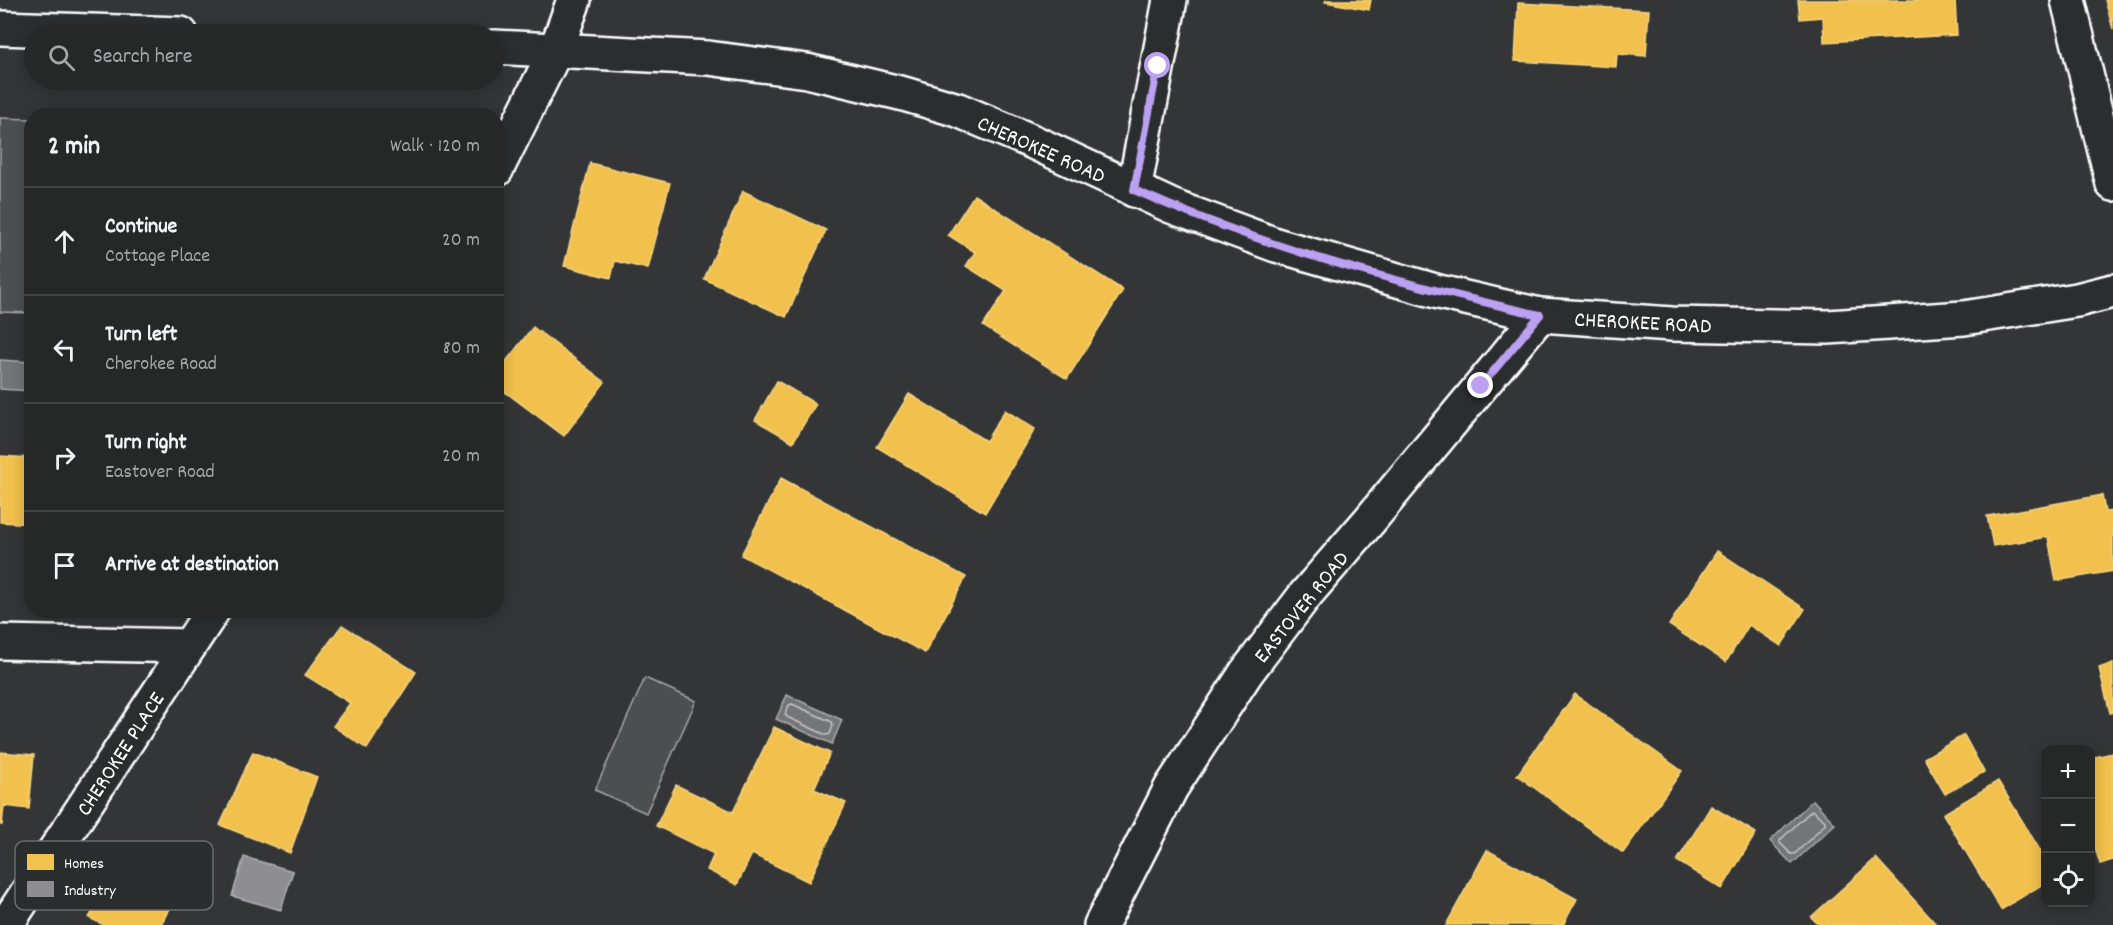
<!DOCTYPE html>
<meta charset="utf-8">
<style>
:root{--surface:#262828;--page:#2e3030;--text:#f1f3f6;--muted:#a4a6a8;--line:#424445}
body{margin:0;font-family:Dekko,sans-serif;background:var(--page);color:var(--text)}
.controls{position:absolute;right:18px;bottom:18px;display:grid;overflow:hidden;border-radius:12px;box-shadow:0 3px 15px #0003}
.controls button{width:54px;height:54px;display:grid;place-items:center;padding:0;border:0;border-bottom:2px solid var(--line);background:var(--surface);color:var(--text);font:30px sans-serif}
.stop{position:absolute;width:18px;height:18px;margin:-14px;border:4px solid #bca0f2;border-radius:50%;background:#fff}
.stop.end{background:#bca0f2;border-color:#fff;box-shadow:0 2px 6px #0008}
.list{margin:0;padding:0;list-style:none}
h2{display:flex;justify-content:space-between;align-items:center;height:78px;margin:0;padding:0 24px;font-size:26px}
h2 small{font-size:20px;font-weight:400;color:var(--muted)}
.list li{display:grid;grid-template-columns:39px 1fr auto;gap:18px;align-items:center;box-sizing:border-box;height:108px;padding:0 24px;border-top:2px solid var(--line)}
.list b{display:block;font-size:22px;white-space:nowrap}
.list p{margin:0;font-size:20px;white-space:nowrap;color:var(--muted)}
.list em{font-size:20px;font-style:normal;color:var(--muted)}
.icon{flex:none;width:33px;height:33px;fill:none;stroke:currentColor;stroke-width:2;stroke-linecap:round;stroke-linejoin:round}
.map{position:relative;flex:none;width:2113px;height:925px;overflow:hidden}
.search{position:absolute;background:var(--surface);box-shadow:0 3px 15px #0003;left:24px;top:24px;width:480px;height:66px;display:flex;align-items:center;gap:15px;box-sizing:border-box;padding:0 21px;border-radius:33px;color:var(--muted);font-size:22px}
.panel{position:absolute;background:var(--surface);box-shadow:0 3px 15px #0003;left:24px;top:108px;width:480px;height:510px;border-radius:24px}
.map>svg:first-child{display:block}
</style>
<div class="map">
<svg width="2113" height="925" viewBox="0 0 2113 925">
<rect width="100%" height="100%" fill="#333536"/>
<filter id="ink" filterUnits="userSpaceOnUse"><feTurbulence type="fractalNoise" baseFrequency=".0167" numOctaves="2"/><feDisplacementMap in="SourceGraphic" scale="12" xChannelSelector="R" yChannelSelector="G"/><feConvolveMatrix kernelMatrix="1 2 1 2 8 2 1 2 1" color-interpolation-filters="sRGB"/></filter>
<g filter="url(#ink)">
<!-- green -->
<g fill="#4c4f50" stroke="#a6a7a8" stroke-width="1.5">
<path d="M0 118 31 119V313L0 312Z"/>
<path d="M645 678 696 701 646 813 595 790Z"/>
</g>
<!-- water -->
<g fill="#737576" stroke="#abacad" stroke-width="1.5">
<path d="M0 360 31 362V391L0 389Z"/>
<path d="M787 695 842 720 832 744 776 719Z"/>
<path d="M1813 800 1835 824 1792 864 1770 841Z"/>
</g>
<!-- homes -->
<g fill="#f2c14e" stroke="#f6d483" stroke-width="1.5">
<path d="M1326 0H1371L1369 10 1325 2Z"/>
<path d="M1798 0H1955L1957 35 1824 42 1823 17 1800 19Z"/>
<path d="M2105 0H2113V29Z"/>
<path d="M1518 3 1649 10 1646 56 1617 54 1616 67 1515 61Z"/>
<path d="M590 163 670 183 648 269 615 261 611 278 564 266Z"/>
<path d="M743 191 826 230 786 317 704 279Z"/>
<path d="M974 195 1123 290 1067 379 983 326 1006 291 966 266 975 252 948 235Z"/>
<path d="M533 327 605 382 564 436 496 385V374Z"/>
<path d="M777 381 816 404 793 442 755 420Z"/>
<path d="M909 394 986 441 1005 410 1035 429 985 513 877 447Z"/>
<path d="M0 456 32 458V524L0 522Z"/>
<path d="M781 478 966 577 925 653 741 555Z"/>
<path d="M2102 495 2105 512 2113 511V571L2056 581 2048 537 1993 546 1987 516Z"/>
<path d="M1717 551 1805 609 1781 646 1749 625 1726 662 1669 625Z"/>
<path d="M342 625 416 672 367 749 333 726 350 703 305 675Z"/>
<path d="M2113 663V712L2110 713 2099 668Z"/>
<path d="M1575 694 1682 771 1623 853 1517 775Z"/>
<path d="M774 727 830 753 814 789 846 803 809 882 752 854 737 885 707 870 714 854 656 826 676 785 733 812Z"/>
<path d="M1964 735 1984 772 1945 794 1924 758Z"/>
<path d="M0 752 34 755 29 809 4 806 2 825H0Z"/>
<path d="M253 752 317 777 290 853 220 825Z"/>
<path d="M2113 753V860L2100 864 2090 832V758Z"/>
<path d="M1998 781 2046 860V882L2001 910 1943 814Z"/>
<path d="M1711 806 1756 833 1722 889 1677 861Z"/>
<path d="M1487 850 1577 899 1563 925H1446Z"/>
<path d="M1876 858 1937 925H1819L1811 917Z"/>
<path d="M114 870 173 901 161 925H104L89 918Z"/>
</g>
<!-- industry -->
<path fill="#8d8d92" stroke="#afafb3" stroke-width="1.5" d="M244 857 293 871 281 910 232 896Z"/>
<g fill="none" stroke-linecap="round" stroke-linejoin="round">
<!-- shore -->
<g stroke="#c7c8c8" stroke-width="1.5">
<path d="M792 704 832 722 833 726 830 734 826 735 787 717 785 714 789 705Z"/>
<path d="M1812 810 1825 821V824L1795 854H1791L1780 843V840Z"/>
</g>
<defs>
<g id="minor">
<path d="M2068 0 2113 184"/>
<path d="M0 28 181 34"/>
<path d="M494 47 708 58 807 71 904 94 958 110 1031 141 1171 206 1276 245 1439 292 1540 315 1672 324 1828 327 1964 318 2077 300 2113 291"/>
<path d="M496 170 556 50 574 0"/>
<path d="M1134 190 1170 0"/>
<path d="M0 642 189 646"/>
<path d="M6 925 213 610"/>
<path d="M1101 925 1171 788 1246 673 1306 594 1370 520 1540 315"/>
</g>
</defs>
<!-- minor casing -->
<use href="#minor" stroke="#fff" stroke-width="38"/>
<!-- minor -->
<use href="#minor" stroke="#2a2d2e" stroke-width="33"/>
</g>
</g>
<g fill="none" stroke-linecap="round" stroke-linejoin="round" filter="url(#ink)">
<!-- route -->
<path stroke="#bca0f2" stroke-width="8" d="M1158 66 1134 190C1264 248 1402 284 1540 315L1481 386"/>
</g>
<g text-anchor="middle" stroke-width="6" stroke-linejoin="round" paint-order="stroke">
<!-- street labels -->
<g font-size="22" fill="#fff" stroke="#2a2d2e">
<text transform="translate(1042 148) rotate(24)" y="8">CHEROKEE ROAD</text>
<text transform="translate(1643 321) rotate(3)" y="8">CHEROKEE ROAD</text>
<text transform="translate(1300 606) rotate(-51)" y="8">EASTOVER ROAD</text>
<text transform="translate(119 753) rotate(-57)" y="8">CHEROKEE PLACE</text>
</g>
</g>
<!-- legend -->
<rect x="15" y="841" width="198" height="69" rx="9" fill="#2a2d2e" stroke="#6a6c6d" stroke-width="1.5"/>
<rect x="27" y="854" width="27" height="16" fill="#f2c14e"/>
<rect x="27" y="881" width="27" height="16" fill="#8d8d92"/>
<g font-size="16" fill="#fff">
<text x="64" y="868">Homes</text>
<text x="64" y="895">Industry</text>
</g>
</svg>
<div class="controls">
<button>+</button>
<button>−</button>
<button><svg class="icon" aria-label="locate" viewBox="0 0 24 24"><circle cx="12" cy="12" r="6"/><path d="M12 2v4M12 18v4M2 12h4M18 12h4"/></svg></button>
</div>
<div class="stop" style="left:1158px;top:66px"></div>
<div class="stop end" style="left:1481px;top:386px"></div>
<div class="search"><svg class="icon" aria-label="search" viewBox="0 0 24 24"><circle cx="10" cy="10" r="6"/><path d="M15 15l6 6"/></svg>Search here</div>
<section class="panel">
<h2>2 min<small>Walk · 120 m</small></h2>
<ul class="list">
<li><svg class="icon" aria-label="ahead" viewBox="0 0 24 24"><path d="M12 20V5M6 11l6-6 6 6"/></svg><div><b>Continue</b><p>Cottage Place</p></div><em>20 m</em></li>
<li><svg class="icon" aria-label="left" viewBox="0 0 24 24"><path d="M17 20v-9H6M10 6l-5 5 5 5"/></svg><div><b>Turn left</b><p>Cherokee Road</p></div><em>80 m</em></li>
<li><svg class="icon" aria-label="right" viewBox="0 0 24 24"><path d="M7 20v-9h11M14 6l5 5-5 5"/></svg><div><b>Turn right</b><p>Eastover Road</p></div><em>20 m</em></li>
<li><svg class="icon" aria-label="arrive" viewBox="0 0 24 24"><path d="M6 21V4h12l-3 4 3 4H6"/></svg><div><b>Arrive at destination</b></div></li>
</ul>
</section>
</div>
